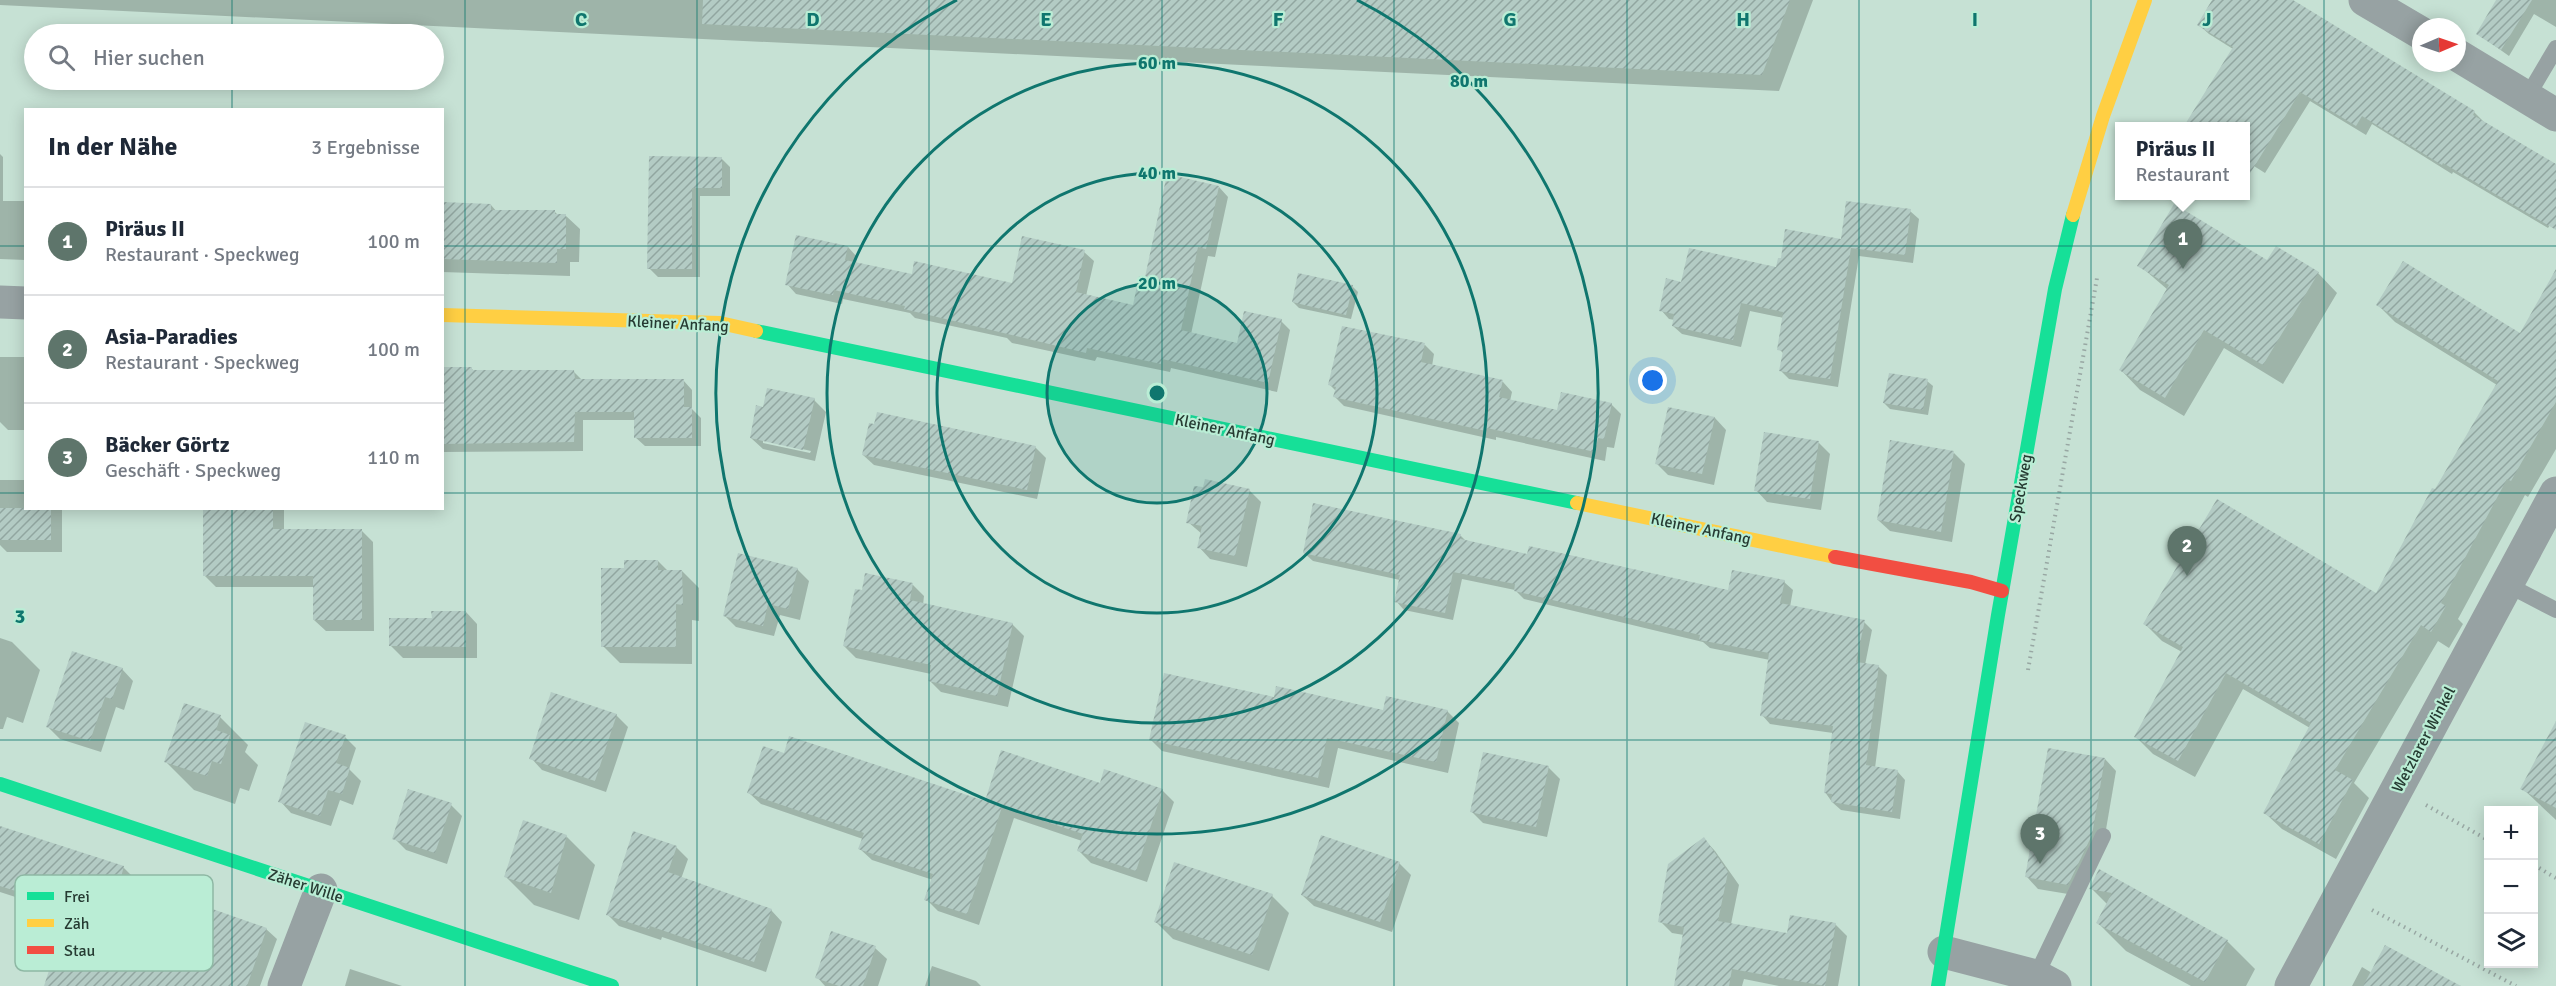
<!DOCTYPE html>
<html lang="de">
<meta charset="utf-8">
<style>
:root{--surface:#fff;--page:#f2f2f3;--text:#1f2937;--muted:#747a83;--line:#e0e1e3;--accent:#5e756b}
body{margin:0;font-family:Signika,sans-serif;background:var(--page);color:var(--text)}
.controls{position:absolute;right:18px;bottom:18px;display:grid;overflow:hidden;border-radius:0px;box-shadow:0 3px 15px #0003}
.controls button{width:54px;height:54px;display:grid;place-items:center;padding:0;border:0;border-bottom:2px solid var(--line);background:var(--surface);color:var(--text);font:30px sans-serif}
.compass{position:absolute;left:2412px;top:18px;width:54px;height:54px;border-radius:50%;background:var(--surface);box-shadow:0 3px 15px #0003;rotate:88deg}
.you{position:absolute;left:1653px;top:381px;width:21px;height:21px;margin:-15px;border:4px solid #fff;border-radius:50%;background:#1a73e8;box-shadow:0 0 0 9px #1a73e833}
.badge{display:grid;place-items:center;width:39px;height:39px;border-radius:50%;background:var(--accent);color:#fff;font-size:20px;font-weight:700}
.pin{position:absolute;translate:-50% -50px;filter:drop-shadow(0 2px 3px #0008)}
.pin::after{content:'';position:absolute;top:32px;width:21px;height:18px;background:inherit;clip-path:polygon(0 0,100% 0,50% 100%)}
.popup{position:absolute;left:2115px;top:122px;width:135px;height:78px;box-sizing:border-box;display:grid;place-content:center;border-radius:0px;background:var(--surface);filter:drop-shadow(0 2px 4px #0005);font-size:20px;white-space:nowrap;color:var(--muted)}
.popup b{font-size:22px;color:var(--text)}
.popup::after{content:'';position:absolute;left:50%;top:100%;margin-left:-12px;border:12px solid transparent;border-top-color:var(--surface)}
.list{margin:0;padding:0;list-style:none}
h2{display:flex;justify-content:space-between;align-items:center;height:78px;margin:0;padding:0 24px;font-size:26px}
h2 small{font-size:20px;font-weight:400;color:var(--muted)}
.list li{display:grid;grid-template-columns:39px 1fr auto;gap:18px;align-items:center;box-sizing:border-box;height:108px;padding:0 24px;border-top:2px solid var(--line)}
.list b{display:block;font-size:22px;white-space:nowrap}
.list p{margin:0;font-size:20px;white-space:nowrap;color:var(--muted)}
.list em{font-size:20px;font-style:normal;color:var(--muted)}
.icon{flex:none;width:33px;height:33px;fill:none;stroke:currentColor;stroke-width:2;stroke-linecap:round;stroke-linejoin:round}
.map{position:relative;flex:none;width:2556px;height:986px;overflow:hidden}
.search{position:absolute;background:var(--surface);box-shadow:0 3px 15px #0003;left:24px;top:24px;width:420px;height:66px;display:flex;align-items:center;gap:15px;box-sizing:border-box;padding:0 21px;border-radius:33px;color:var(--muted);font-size:22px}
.panel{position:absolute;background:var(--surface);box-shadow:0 3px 15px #0003;left:24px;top:108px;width:420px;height:402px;border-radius:0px}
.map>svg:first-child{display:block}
</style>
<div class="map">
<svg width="2556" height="986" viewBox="0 0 2556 986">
<defs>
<pattern id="building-hatch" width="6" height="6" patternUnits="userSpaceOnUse" patternTransform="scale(1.5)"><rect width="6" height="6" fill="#b3cbc4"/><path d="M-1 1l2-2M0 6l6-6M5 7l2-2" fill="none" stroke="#91a6a0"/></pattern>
</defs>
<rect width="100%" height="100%" fill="#c6e1d4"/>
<!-- shadow -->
<g fill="#0003" fill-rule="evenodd">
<path d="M0 0H1813L1779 91 0 5Z"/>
<path d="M2214 0H2289L2474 112 2484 122 2556 166V216L2548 228 2453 172 2452 174 2372 124 2366 135 2310 101 2265 173 2246 161V127H2186L2233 49 2209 34 2199 25Z"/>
<path d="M2498 0H2556V27L2534 14 2509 56 2478 34Z"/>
<path d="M0 154 3 157V201H26V260L0 259Z"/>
<path d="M651 158H721L730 167V196H700V277H658L649 268Z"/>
<path d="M1219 187 1228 197 1215 257 1208 256 1191 334 1238 344 1281 321 1290 330 1277 392 1171 368 1170 372 1097 357 1095 361 1012 343 1007 338 915 318 910 313 843 299 842 304 796 294 787 284 848 247 857 257 856 264 913 276 1013 284 1084 252 1094 261 1086 296 1134 307 1146 279Z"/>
<path d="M442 203 491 205 497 212H555L558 215 566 216 580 229 579 262H570V276L442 272Z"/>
<path d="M1910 211 1919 219 1913 263 1859 256 1838 387 1789 379 1781 371 1784 354 1779 349 1784 318 1750 311 1741 347 1682 334 1673 326 1675 320 1669 319 1661 310 1682 283 1778 269Z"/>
<path d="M2268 262 2318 273 2337 293 2283 384 2224 348 2184 416 2140 390 2121 370 2168 290 2139 265Z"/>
<path d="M2556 275V449L2528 497 2525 495 2458 619 2463 624 2449 648 2438 641 2354 783 2369 798 2336 859 2282 829 2265 813 2310 728 2243 689 2195 777 2153 754 2136 737 2182 652 2162 641 2145 624 2376 595 2497 385 2395 322 2378 305 2521 335Z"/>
<path d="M1352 286 1358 292 1351 319 1299 308 1293 302Z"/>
<path d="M1425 345 1434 354 1432 366 1503 382 1512 392 1510 401 1558 412 1611 404 1621 414 1614 448 1607 447 1605 461 1496 437V440L1344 406 1335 397 1336 391 1330 385Z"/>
<path d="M0 357H26V430H8L0 422Z"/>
<path d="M442 368H471L475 372H574L582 380H683L692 390V409L701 418V446H645L635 437V420H583V451L442 452Z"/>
<path d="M1927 381 1933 386 1928 415 1890 409 1884 403Z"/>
<path d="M814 400 826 412 815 461 763 449 751 438 764 408ZM763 440 811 451 810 453 763 443Z"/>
<path d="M1715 418 1726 430 1714 485 1668 475 1657 464Z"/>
<path d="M1818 442 1830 454 1821 510 1767 502 1756 490Z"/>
<path d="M1035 447 1046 458 1037 499 874 465 863 455Z"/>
<path d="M1954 453 1965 464 1952 542 1890 531 1878 520Z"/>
<path d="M0 480H26V508H62V552H7L0 545Z"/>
<path d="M1249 490 1261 502 1247 567 1210 559 1199 547 1202 534 1188 522Z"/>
<path d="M204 508H284V530L362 531 373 542 374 631H326L314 620V587H216L204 575Z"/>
<path d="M1461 536 1467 542 1529 556 1729 592 1784 582 1793 590 1790 607 1864 622 1872 630 1865 665 1878 666 1887 675 1875 768 1897 771 1905 780 1900 819 1841 810 1832 802 1825 792 1833 733 1770 724 1762 715 1770 660 1710 648 1703 642 1524 599 1515 590 1462 579 1453 620 1404 610 1396 601 1400 580 1313 561 1304 553Z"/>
<path d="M658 561 668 571H682L699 588V621L692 620V664L620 663 603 646 626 569Z"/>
<path d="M797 569 809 581 800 620 780 615 774 636 736 627 724 615Z"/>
<path d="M913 585 924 596 923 605 1012 624 1024 636 1008 707 941 692 929 680 931 674 856 658 844 646 863 592Z"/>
<path d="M466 612 477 624V658H403L391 646Z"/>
<path d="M0 638 12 642 40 670 23 723 7 717 3 729H0Z"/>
<path d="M122 669 133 681 124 710 116 707 101 752 60 739 48 727Z"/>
<path d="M1447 711 1459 723 1448 773 1338 748 1329 788 1162 751 1151 740 1384 712Z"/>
<path d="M616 715 628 727 606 792 542 770 531 758Z"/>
<path d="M220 717 248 745 245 752 258 765 249 791 240 788 235 804 194 790 166 762Z"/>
<path d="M2556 724V820L2522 788Z"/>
<path d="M345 737 356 748 349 769 361 781 353 805 340 800 331 826 291 813 280 801Z"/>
<path d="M785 755 986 803 1101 785 1162 790 1174 802 1147 882 1091 863 1079 851 1082 841 1014 818 979 925 938 911 926 899 933 880 872 860 860 849 863 839 761 804 749 793Z"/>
<path d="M2105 759 2116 771 2103 847 2080 896 2038 889 2027 877Z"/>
<path d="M1548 767 1560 779 1547 837 1483 823 1472 812Z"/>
<path d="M451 805 462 816 447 864 406 850 394 838Z"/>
<path d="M0 827 123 867 134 878 132 882 266 929 277 939 260 986H45L68 914 0 892Z"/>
<path d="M567 837 595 865 579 920 534 905 506 877Z"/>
<path d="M1704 839 1715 851 1739 885 1731 924 1789 935 1835 924 1847 936 1838 986H1779L1744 979 1742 986H1675L1684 935 1672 933 1660 921Z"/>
<path d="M676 847 688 859 681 879 771 910 782 922 766 972 662 937 661 940 619 926 607 914Z"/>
<path d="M1399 863 1411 875 1392 932 1314 906 1302 895Z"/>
<path d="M2099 872 2227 941 2255 969 2246 986H2191L2126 951 2098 923 2108 905 2091 888Z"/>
<path d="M1272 896 1289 913 1269 971 1173 939 1156 922Z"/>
<path d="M875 948 887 959 878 986H825L817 977Z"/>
<path d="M932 966 976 981 981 986H925Z"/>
<path d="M2362 967 2372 973 2458 986H2352Z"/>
<path d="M350 969 402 986H345Z"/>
</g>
<!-- building -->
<g fill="url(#building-hatch)">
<path d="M703 0H1790L1762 75 702 24Z"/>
<path d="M2212 0H2293L2475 111 2473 115 2556 164V230L2443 163 2442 165 2362 116 2356 126 2300 92 2246 180V126H2184L2233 47 2197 25Z"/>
<path d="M2496 0H2532L2501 50 2476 34Z"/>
<path d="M649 156 722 157V188H692V269H647Z"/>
<path d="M1167 174 1219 186 1206 249 1198 247 1181 330 1237 343 1244 311 1282 319 1268 383 1162 359 1161 364 1087 348 1086 353 904 309 905 306 834 290 833 295 785 285 796 235 848 246 845 260 912 274 914 261 1012 283 1022 236 1085 250 1076 292 1133 305 1139 276 1145 277Z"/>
<path d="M1846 201 1911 209 1905 255 1851 248 1830 379 1779 371 1783 351 1777 350 1783 312 1741 303 1733 340 1672 326 1674 314 1659 311 1666 278 1681 282 1689 248 1776 267 1778 258H1781L1785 229 1841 239Z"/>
<path d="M442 202 491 204V210H555V214H566V249H557V263L442 259Z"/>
<path d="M2174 204 2267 260 2276 246 2319 272 2263 365 2204 330 2165 398 2119 370 2169 285 2137 266Z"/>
<path d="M2403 261 2520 333 2556 269V402L2511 481 2507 479 2441 603 2446 606 2431 632 2421 625 2335 770 2353 780 2319 844 2263 813 2311 723 2226 673 2178 761 2134 737 2183 647 2143 624 2217 499 2376 593 2432 488 2435 489 2498 381 2376 305Z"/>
<path d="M1298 273 1353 285 1346 315 1292 302Z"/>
<path d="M1342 326 1425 343 1421 362 1503 380 1499 397 1557 410 1561 392 1612 403 1604 439 1598 438 1595 452 1487 428 1486 431 1333 397 1336 387 1328 385Z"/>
<path d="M442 367H472V370H574L575 379H684V407H692V438H634V412H575L574 442 442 444Z"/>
<path d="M1889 373 1928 379 1923 410 1883 403Z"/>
<path d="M767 388 815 398 803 450 750 438 756 405 763 407Z"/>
<path d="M1668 407 1715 417 1702 474 1655 464Z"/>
<path d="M877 412 1036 446 1027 490 862 455 869 423 874 424Z"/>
<path d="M1764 432 1819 441 1810 499 1754 491Z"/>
<path d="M1890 440 1954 451 1941 532 1877 520Z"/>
<path d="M1205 479 1250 489 1235 556 1197 548 1202 526 1186 523 1194 486 1203 487Z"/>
<path d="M1313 503 1461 534V539L1527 554 1529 546 1728 590 1732 570 1785 580 1780 603 1865 620 1856 662 1879 665 1866 765 1898 770 1892 812 1831 802 1832 794 1824 793 1833 726 1760 716 1769 653 1699 640 1700 635 1514 591 1515 584 1453 572 1445 613 1394 602 1400 575 1303 553Z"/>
<rect x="0" y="508" width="51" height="32"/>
<path d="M203 508H273V529H362V620H313V576H203Z"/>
<path d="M738 553 798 568 788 609 768 604 763 626 723 616Z"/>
<path d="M624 560H658V570H682L683 605 676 604V647H601V568H624Z"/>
<path d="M865 573 913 583 910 600 1013 623 997 696 928 681 931 665 843 646 855 589 862 590Z"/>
<path d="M431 611H466V647L389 646V618H432Z"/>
<path d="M72 651 123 668 112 699 105 697 90 741 46 727Z"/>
<path d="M1164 673 1274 697 1276 686 1383 710 1386 696 1448 710 1436 762 1327 738 1318 778 1149 740Z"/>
<path d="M551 692 617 714 595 781 529 759Z"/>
<path d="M184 703 221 715 216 730 230 735 221 764 212 761 207 776 164 762Z"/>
<path d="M2556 721V808L2520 789Z"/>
<path d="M305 722 346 735 336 763 350 768 342 794 328 790 320 816 278 802Z"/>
<path d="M789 736 985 801 1001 750 1100 783 1104 769 1163 789 1136 871 1077 851 1083 834 1002 807 967 914 924 900 933 874 858 849 864 833 747 793 763 746 784 753Z"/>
<path d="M2048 748 2105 758 2092 835 2068 885 2025 877Z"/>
<path d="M1483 752 1549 766 1536 827 1470 812Z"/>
<path d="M408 789 452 803 435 853 392 839Z"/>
<path d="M523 820 567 835 551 893 504 877Z"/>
<path d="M0 826 124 866 121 877 267 928 247 986H44L69 908 0 886Z"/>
<path d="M633 831 677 846 668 872 772 909 754 962 650 926 649 929 606 915Z"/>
<path d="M1321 835 1400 862 1380 922 1301 895Z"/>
<path d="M1704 837 1728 872 1718 921 1787 933 1790 915 1836 923 1825 986 1732 969 1729 986H1674L1684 927 1658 922 1668 864Z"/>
<path d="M1174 862 1273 894 1252 955 1154 922Z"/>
<path d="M2099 869 2228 940 2205 982 2096 923 2112 893 2089 889Z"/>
<path d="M831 931 876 946 863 986H839L815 978Z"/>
<path d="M2385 945 2461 986H2363Z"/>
</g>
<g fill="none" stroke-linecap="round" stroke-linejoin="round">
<!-- path -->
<g stroke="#98a7a3" stroke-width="4" stroke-dasharray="1.5 4.5" stroke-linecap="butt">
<path d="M2028 670 2097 278"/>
<path d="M2426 805 2488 840"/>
<path d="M2534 865 2556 878"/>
<path d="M2372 910 2516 986"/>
</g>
<!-- lane -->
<g stroke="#97a2a3" stroke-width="16">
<path d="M2527 97 2556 48"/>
<path d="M2506 584 2556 610"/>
<path d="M2036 976 2103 836"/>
</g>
<!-- street -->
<g stroke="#97a2a3" stroke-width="33">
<path d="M2365 0 2421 33"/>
<path d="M2457 55 2556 115"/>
<path d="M0 302 26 303"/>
<path d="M1944 952 2036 976 2055 986"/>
<path d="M284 986 321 890"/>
<path d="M2291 986 2556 493"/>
</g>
<!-- fast -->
<g stroke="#16e098" stroke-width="14">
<path d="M756 331 1577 503"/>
<path d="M0 784 612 986"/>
<path d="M1938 986 1998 615 2055 289 2073 215"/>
</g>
<!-- slow -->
<g stroke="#ffcf43" stroke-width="14">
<path d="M2073 215 2103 116 2145 0"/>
<path d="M442 315 720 323 756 331"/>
<path d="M1577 503 1835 557"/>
</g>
<!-- jam -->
<path stroke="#f24e42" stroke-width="14" d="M1835 557 1971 582 2002 591"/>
</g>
<!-- grid -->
<path fill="none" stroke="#0f766e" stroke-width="1.5" stroke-opacity="0.55" d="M232 0V34M465 0V986M697 0V986M929 0V986M1162 0V986M1394 0V986M1627 0V986M1859 0V986M2091 0V986M2324 0V986M232 80V110M0 246H26M442 246H2556M0 493H26M442 493H2556M232 508V986M0 740H2556"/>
<!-- distance rings -->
<circle cx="1157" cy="393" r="110" fill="#0f766e" fill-opacity=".12"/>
<g fill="none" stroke="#0f766e" stroke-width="3">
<circle cx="1157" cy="393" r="110"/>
<circle cx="1157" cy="393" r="220"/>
<circle cx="1157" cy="393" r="330"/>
<path d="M1357 0A441 441 0 1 1 957 0"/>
</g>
<g text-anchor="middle" stroke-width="4.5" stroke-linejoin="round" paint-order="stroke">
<!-- street labels -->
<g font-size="16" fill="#263b32" stroke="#baedd5">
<text transform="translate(678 323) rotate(3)" y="6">Kleiner Anfang</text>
<text transform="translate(1225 429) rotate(12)" y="6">Kleiner Anfang</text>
<text transform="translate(2020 488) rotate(-80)" y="6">Speckweg</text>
<text transform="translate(1701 528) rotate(12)" y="6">Kleiner Anfang</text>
<text transform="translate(2423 739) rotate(-62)" y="6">Wetzlarer Winkel</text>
<text transform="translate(306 885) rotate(18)" y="6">Zäher Wille</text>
</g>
</g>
<!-- legend -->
<rect x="15" y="875" width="198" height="96" rx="9" fill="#baedd5" stroke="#8eb8a4" stroke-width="1.5"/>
<rect x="27" y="892" width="27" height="8" fill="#16e098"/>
<rect x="27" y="919" width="27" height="8" fill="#ffcf43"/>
<rect x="27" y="946" width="27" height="8" fill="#f24e42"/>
<g font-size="16" fill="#263b32">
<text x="64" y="902">Frei</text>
<text x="64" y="929">Zäh</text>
<text x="64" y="956">Stau</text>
</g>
<g font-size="20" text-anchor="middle" font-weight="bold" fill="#0f766e" stroke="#baedd5" stroke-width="4.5" stroke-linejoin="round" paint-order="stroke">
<text x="581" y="26">C</text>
<text x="813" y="26">D</text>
<text x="1046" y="26">E</text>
<text x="1278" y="26">F</text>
<text x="1510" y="26">G</text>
<text x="1743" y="26">H</text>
<text x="1975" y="26">I</text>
<text x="2207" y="26">J</text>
<text x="20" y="623">3</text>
</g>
<circle cx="1157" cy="393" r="9" fill="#0f766e" stroke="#baedd5" stroke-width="3"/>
<g font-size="18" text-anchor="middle" font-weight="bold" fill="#0f766e" stroke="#baedd5" stroke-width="4.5" stroke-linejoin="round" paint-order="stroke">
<text x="1157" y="69">60 m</text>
<text x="1469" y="87">80 m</text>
<text x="1157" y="179">40 m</text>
<text x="1157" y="289">20 m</text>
</g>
</svg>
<div class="controls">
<button>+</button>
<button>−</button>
<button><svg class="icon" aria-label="layers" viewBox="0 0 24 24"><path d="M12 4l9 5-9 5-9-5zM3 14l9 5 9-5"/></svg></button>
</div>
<svg class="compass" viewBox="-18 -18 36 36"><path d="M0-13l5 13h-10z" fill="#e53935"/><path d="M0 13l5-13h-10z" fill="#747a83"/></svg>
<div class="you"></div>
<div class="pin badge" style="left:2183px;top:269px">1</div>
<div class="popup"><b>Piräus II</b>Restaurant</div>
<div class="pin badge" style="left:2187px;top:576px">2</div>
<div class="pin badge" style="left:2040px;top:864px">3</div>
<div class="search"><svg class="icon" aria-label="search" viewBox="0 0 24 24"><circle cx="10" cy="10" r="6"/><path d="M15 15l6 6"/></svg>Hier suchen</div>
<section class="panel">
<h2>In der Nähe<small>3 Ergebnisse</small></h2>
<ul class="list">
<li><span class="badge">1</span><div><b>Piräus II</b><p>Restaurant · Speckweg</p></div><em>100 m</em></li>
<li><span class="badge">2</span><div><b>Asia-Paradies</b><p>Restaurant · Speckweg</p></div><em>100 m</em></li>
<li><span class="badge">3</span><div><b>Bäcker Görtz</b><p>Geschäft · Speckweg</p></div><em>110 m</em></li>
</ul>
</section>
</div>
